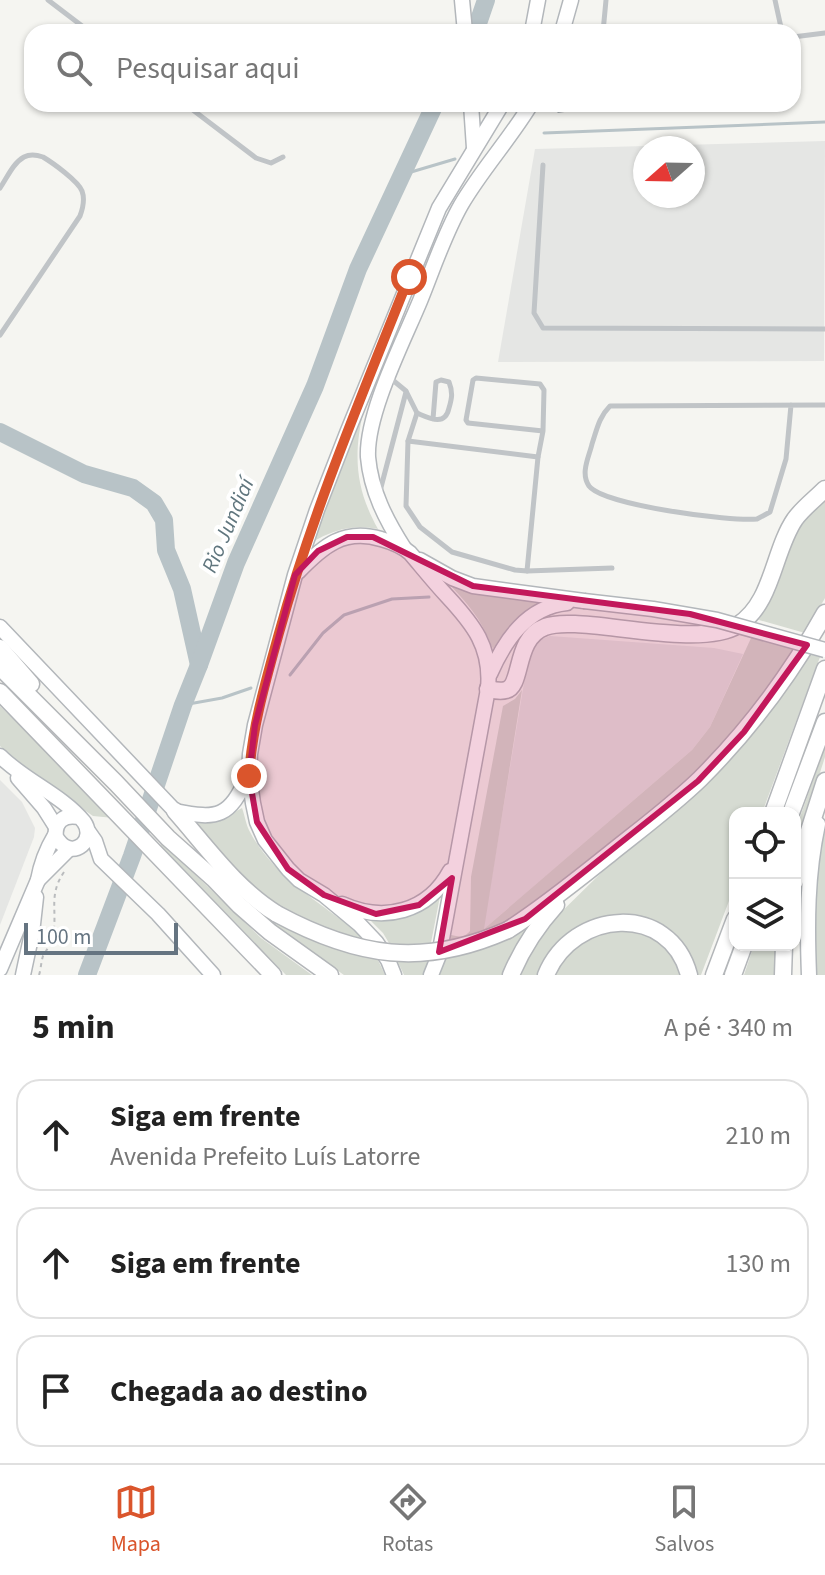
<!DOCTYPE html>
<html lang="pt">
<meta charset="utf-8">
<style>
:root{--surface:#fff;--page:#f2f2f2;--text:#222;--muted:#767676;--line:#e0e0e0;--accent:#da552c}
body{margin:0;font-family:"Source Sans 3",sans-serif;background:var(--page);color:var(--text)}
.controls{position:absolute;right:24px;bottom:24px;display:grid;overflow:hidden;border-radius:16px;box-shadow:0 2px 6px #0004}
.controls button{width:72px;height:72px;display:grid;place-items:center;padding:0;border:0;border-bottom:2px solid var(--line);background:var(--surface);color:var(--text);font:40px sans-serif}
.compass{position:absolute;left:633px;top:136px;width:72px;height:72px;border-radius:50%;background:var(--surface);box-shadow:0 2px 6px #0004;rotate:250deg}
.scale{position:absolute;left:24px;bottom:20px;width:154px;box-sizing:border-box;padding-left:8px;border:4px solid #657481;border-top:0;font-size:22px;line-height:28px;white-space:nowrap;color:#657481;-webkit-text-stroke:6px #fff;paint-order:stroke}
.stop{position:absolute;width:24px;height:24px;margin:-18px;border:6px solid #da552c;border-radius:50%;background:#fff}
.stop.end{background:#da552c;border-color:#fff;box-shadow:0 2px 8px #0008}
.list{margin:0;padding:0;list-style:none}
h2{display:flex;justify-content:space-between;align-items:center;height:104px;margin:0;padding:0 32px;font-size:34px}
h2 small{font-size:26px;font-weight:400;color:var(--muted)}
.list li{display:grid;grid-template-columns:52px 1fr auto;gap:24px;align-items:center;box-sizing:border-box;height:112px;margin:0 16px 16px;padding:0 16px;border:2px solid var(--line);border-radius:24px}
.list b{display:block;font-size:30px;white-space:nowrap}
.list p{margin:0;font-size:26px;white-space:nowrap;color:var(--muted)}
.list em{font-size:26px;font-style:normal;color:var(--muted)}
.icon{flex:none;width:44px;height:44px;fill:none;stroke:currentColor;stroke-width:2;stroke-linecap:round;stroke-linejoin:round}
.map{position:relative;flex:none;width:825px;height:975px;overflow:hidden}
.search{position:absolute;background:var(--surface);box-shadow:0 2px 6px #0004;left:24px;right:24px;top:24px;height:88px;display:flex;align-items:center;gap:20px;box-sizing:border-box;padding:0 28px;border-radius:24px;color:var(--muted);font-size:30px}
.sheet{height:488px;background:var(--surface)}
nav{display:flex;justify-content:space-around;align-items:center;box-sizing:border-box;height:112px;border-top:2px solid var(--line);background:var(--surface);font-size:22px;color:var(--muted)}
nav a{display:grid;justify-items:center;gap:4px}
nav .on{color:var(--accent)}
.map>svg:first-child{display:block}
</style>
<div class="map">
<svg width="825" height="975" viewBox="0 0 825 975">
<rect width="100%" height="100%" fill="#f5f5f1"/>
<!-- built -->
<g fill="#e5e6e4" fill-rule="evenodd">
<path d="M825 141 824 361 498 362 535 149ZM645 148H693V196H645Z"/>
<path d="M550 636 714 648 743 654 710 727 692 750 483 930 529 653 537 641Z"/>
<path d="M0 780 22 802 35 828 34 837 0 925Z"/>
</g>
<!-- green -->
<g fill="#d6dbd2">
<path d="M364 409C353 454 355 488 378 529 353 524 332 530 311 543Z"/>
<path d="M825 500V598L805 633 759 620 799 523Z"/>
<path d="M451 583 551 600C525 611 508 625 493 649 481 619 472 609 451 586Z"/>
<path d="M752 636 796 650C766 692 736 733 700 769 648 821 587 865 529 910L509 922 449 945 451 935C460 937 464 938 470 931L471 877 503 706 515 699 522 690 484 929 692 750 710 727Z"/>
<path d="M809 654 820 657 762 813H735V885L701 975H697L686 952 608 918 540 975H520L530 954 548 925 601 873 686 801Z"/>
<path d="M0 706 114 818 93 816 19 765 0 746Z"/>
<path d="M825 747V757L795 850V831Z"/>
<path d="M242 808C245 816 246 825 250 832 273 876 320 903 359 933L368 945 310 925 262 897 194 822 222 819Z"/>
<path d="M825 820V975H814L815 888Z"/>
<path d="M163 843 261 938 312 975H286L160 845Z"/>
<path d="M441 891 430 948H392L383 933 371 921C403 921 417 911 441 891Z"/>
<path d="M260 911 362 956 377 958 385 975H344L283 932Z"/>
<path d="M631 926 668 945 685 975H552L561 958 592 934Z"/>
<path d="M522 928H528L505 975H439L445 957C474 953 498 943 522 928Z"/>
<path d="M754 945H777L775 975H744Z"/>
<path d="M397 960 428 961 424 975H404Z"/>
</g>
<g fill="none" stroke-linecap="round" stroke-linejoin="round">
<!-- stream -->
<g stroke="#b8c3c7" stroke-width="3">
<path d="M544 133 825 122"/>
<path d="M401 175 455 159"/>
<path d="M290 675 323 633 344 615 392 599 429 597"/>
<path d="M183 705 222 698 251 688"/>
</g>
<!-- river -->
<g stroke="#b8c3c7" stroke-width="18">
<path d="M475 32 486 0"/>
<path d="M0 432 84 474 133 488 154 503 164 520 166 550 182 589 199 665"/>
<path d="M87 975 132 856 183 705 199 665 236 563 315 386 358 269 435 104"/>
</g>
</g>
<!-- building -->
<path fill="#a7aeb3" d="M549 104H584V109L558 113Z"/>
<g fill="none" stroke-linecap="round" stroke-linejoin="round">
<defs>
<path id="secondary" d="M809 975C807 924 807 874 818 824"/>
<g id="primary">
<path d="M462 0 465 32"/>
<path d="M532 32 538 0"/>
<path d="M562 32 571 0"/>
<path d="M471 104 474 148"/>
<path d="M404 548C386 520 371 491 368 457 366 414 403 342 420 301 433 269 444 235 461 205 482 169 510 139 531 104"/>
<path d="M420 560 452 578 473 586 584 601"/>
<path d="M298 572C323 546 344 528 381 539 392 542 402 546 410 553 422 567 434 582 447 596 473 624 492 647 488 689L439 955 431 975"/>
<path d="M0 627 175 811C219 820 229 817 248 776"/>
<path d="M490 674C505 640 527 607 567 603"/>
<path d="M0 756C25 781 62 795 84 822 89 829 89 839 82 845 72 853 62 847 56 837 54 823 63 814 78 817"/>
<path d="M18 778 44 808 56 827"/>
<path d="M88 831 95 841 101 859 158 914 213 975"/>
<path d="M38 880 69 849"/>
<path d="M342 904C384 923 428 912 450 871"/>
<path d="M0 969 38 880C41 863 46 850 55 835"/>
<path d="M23 975 32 933 36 897"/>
<path d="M394 975 388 960 376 942 359 924 324 895 299 880 288 869 265 840 257 822 253 803 249 776 250 754 255 725 295 575 317 510 347 433 439 208 502 104"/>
</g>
<path id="trunk" d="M488 689C493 690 500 692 506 690 523 686 514 638 545 627 555 623 565 624 575 624 616 625 705 646 738 625 773 603 773 551 795 519 803 508 815 499 825 489"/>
<g id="motorway">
<path d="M0 648 31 684"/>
<path d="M0 667 116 783 168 838 214 879 239 905 270 932 330 975"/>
<path d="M0 692 273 975"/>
<path d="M175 811C206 846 236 889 277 914"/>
<path d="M773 813 825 669"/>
<path d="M791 813 825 722"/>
<path d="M795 881 800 859 825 781"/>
<path d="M508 930C544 907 577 880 611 853 641 829 672 806 700 779 749 730 791 674 825 613"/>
<path d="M511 975C522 949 537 926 556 905"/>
<path d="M546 975C573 909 670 902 689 975"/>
<path d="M714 975 735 919"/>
<path d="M733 975 744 945"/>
<path d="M783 975 784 945"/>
</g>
</defs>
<!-- secondary casing -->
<use href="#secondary" stroke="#b3b7bb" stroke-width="17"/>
<!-- primary casing -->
<use href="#primary" stroke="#b3b7bb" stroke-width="17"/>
<!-- trunk casing -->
<use href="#trunk" stroke="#b3b6b9" stroke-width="19"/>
<!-- motorway casing -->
<use href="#motorway" stroke="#b3b6b9" stroke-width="19"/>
<!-- path -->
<path stroke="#babcbe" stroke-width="2" stroke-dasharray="4 4" stroke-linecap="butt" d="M39 975C41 969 41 962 43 956 46 951 50 945 52 939 59 913 47 897 64 872"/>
<!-- service -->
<g stroke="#c0c4c7" stroke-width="5">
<path d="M48 0 90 32"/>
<path d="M775 0 782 32"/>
<path d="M603 32 606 0"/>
<path d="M793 37 825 33"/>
<path d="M185 104 256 158 271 163 283 157"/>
<path d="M543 165 534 313 543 328 825 329"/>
<path d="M0 188C7 178 13 163 24 157 30 154 37 155 43 157 53 163 78 181 82 191 85 199 83 208 80 216L0 335"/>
<path d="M389 377 406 391 417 413 408 441 406 506 420 527 452 552 515 570 527 571 538 457 543 431 544 390 540 384 476 378 473 380 466 420 468 423 543 431"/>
<path d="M791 405 786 459 770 512 757 519C731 522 603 505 589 486 580 473 589 457 592 444 597 429 599 417 610 406L825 405"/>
<path d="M417 413C429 418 445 427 449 408 452 398 453 392 449 382L441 380 436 382 433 419"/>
<path d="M408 441 538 457"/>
<path d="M380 491 406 392"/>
<path d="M527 571 612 568"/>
</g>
<!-- secondary -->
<use href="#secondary" stroke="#fff" stroke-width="14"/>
<!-- primary -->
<use href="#primary" stroke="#fff" stroke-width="14"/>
<!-- trunk -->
<use href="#trunk" stroke="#fff" stroke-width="16"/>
<!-- motorway -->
<use href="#motorway" stroke="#fff" stroke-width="16"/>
<defs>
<path id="primary-bridge" d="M584 601 653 609 717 620 825 650"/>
<path id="motorway-bridge" d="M277 914C357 957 423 968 508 930"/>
</defs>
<!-- primary-bridge casing -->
<use href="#primary-bridge" stroke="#b3b7bb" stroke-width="17" stroke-linecap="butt"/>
<!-- motorway-bridge casing -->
<use href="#motorway-bridge" stroke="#b3b6b9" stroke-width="19" stroke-linecap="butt"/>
<!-- primary-bridge -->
<use href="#primary-bridge" stroke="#fff" stroke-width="14"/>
<!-- motorway-bridge -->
<use href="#motorway-bridge" stroke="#fff" stroke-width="16"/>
</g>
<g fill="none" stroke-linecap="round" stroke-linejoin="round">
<!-- route -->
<path stroke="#da552c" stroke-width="10" d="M249 776C252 727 266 680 279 633 313 511 362 395 409 277"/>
</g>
<!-- marked area -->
<path fill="#c2185b" fill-opacity="0.2" stroke="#c2185b" stroke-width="6" stroke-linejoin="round" d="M347 537H373L473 586 690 614 807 645 744 732 698 781 525 919 439 952 452 878 419 905 376 914 324 895 288 869 257 822 249 776 255 725 295 575 318 551Z"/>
<g text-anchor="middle" stroke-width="8" stroke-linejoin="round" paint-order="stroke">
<!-- water labels -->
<g font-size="22" font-style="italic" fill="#60767e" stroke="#fff">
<text transform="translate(227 525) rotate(-67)" y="8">Rio Jundiaí</text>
</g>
</g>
</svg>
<div class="controls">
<button><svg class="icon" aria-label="locate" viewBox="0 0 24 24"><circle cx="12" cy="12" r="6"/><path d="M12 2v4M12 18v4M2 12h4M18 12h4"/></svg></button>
<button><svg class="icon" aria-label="layers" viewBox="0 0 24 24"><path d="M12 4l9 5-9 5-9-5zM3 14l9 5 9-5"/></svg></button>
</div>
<svg class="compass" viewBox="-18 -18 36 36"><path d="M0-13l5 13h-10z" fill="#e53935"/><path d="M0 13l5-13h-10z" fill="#767676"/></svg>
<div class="scale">100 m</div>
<div class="stop" style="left:409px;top:277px"></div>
<div class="stop end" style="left:249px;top:776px"></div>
<div class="search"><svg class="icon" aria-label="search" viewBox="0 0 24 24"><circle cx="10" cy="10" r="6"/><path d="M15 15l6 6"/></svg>Pesquisar aqui</div>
</div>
<section class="sheet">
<h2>5 min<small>A pé · 340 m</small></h2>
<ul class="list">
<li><svg class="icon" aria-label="ahead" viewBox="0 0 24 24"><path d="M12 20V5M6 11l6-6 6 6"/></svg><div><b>Siga em frente</b><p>Avenida Prefeito Luís Latorre</p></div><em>210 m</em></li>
<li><svg class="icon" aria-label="ahead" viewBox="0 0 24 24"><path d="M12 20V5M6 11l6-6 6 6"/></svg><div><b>Siga em frente</b></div><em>130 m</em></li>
<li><svg class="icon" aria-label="arrive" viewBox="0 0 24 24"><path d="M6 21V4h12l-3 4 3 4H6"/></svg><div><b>Chegada ao destino</b></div></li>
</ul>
</section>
<nav>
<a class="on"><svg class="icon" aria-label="map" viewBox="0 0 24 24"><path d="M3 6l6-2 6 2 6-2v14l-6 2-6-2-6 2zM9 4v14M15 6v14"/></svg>Mapa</a>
<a><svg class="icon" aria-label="directions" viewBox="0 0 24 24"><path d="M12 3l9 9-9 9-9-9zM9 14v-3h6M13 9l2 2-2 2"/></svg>Rotas</a>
<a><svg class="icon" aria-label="saved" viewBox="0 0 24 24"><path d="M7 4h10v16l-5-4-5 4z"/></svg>Salvos</a>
</nav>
